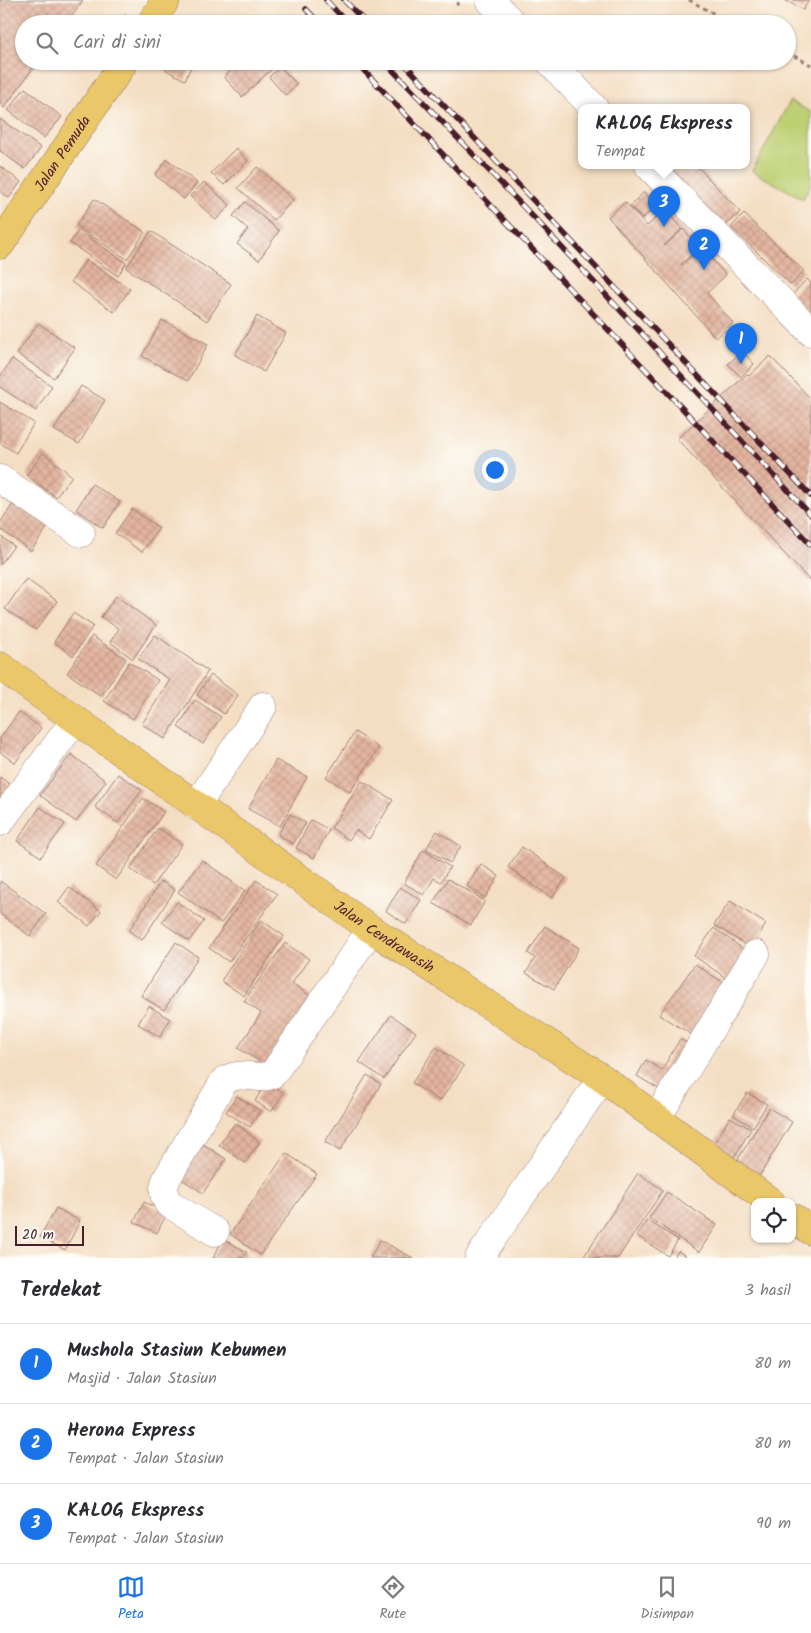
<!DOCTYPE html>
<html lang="id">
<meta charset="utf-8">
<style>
:root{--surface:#fff;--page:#f7f7f7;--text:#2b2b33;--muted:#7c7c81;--line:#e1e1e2;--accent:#1a73e8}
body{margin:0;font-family:Kalam,sans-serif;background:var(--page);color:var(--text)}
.controls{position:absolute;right:15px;bottom:15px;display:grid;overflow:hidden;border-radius:10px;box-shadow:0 1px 4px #0004}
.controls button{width:45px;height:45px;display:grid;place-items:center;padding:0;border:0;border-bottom:1px solid var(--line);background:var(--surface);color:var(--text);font:25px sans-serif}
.scale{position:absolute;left:15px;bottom:12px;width:69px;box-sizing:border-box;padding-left:5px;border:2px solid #4a1f2b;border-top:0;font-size:14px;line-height:18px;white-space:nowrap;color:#4a1f2b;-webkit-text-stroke:4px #fdfcf7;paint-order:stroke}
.you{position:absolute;left:494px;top:469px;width:18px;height:18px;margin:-12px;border:4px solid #fff;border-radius:50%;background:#1a73e8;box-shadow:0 0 0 8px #1a73e833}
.badge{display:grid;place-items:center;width:32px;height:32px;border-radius:50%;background:var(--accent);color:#fff;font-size:16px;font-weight:700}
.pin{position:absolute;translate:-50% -41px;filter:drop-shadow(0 1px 2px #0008)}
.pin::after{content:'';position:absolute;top:26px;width:18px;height:15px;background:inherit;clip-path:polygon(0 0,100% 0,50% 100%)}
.popup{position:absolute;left:578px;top:104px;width:172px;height:65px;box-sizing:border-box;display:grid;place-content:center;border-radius:10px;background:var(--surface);filter:drop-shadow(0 1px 4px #0005);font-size:16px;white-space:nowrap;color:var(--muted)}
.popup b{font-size:19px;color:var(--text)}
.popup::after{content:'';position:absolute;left:50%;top:100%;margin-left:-10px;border:10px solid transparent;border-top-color:var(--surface)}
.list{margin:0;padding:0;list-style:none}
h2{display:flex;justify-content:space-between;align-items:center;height:65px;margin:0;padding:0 20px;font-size:21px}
h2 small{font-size:16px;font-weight:400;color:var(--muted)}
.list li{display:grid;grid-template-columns:32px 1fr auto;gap:15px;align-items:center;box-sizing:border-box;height:80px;padding:0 20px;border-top:1px solid var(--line)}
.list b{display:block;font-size:19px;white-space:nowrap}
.list p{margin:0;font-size:16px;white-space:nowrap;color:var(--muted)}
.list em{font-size:16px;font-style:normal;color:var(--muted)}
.icon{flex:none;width:28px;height:28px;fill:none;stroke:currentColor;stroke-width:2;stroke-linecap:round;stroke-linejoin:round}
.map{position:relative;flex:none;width:811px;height:1258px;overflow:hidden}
.search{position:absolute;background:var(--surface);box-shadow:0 1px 4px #0004;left:15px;right:15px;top:15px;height:55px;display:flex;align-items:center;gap:12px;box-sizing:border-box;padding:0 18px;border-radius:28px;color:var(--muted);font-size:19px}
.sheet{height:305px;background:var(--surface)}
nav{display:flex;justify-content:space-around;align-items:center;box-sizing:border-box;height:70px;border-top:1px solid var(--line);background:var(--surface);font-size:14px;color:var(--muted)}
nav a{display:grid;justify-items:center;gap:2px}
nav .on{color:var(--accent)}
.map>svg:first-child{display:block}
</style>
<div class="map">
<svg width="811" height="1258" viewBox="0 0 811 1258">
<defs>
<pattern id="building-cross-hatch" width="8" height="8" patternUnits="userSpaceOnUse" patternTransform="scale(1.25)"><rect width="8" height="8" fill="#e3b59f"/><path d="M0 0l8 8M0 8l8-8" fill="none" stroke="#c49b89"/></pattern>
</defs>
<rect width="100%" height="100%" fill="#fdfcf7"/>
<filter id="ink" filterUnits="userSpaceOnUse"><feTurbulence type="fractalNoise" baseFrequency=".02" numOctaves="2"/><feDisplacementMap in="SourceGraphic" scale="10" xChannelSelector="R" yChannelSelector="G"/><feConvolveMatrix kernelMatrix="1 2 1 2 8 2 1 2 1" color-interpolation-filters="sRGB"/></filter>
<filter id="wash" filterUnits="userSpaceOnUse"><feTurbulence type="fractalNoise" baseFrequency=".0096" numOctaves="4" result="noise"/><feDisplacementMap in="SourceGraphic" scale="20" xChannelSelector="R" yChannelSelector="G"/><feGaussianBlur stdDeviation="1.12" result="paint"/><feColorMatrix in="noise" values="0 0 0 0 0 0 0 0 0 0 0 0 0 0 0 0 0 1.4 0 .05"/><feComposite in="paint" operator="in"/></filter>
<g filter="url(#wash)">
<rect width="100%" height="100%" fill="#f4dec2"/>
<!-- green -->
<path fill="#bed073" stroke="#84784f" d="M790 101 811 112V184L803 199 752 171Z"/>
<g id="blocks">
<!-- building -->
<g fill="url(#building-cross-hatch)">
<path d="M0 0H83L66 24H24V61H38L4 108 0 104Z"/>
<path d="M785 0H809L803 10Z"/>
<path d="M170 61H179L191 67 185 80 166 70Z"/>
<path d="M240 61H273L276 65 242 97 224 77Z"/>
<path d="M280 67 297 84 285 95 269 77Z"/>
<path d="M25 88 62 117 44 138 8 110Z"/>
<path d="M0 119 41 148 25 169 0 151Z"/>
<path d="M236 148 248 161 224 185 211 173Z"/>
<path d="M167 159 197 183 184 199 155 175Z"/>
<path d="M0 166 21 182 9 198 0 191Z"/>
<path d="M654 166H697L740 212 718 233Z"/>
<path d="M257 167 293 200 274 220 238 188Z"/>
<path d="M204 182 230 205 216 220 190 196Z"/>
<path d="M644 192 657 205 642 219 630 206Z"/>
<path d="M94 199 145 232 127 259 76 226Z"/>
<path d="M245 202 279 231 259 260 237 244 248 229 233 216Z"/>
<path d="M625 202 647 226 665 210 682 229 664 245 665 246 683 229 699 247 681 264 682 265 701 247 726 275 707 293 733 323 716 338 608 217Z"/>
<path d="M744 214 804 271 791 285 731 227Z"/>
<path d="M79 230 126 263 118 276 70 243Z"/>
<path d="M151 231 231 284 207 321 126 268Z"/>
<path d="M86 260 130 289 114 312 71 282Z"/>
<path d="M807 279 811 283V316L790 297Z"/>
<path d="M257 316 286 333 264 372 235 355Z"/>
<path d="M162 320 208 344 188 381 142 356Z"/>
<path d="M38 323 75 348 54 378 17 354Z"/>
<path d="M742 351 754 364 741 377 728 364Z"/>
<path d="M770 356 811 399V582L677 439 747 374 749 376Z"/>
<path d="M12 359 52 386 36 411 0 387V377Z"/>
<path d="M81 386 105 400 79 444 54 430Z"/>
<path d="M0 402 34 423 16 453 0 443Z"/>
<path d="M43 453 72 476 56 497 26 475Z"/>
<path d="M92 484 120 502 103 528 76 510Z"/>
<path d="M17 498 51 522 31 551 0 529V523Z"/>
<path d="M132 509 159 528 142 552 115 533Z"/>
<path d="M0 536 14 546 0 565Z"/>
<path d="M26 579 57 601 36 630 5 609Z"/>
<path d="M116 596 156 625 133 659 110 642 119 629 101 617Z"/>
<path d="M73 613 93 626 73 656 54 642Z"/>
<path d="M155 635 208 671 165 739 142 724 170 680 138 659Z"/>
<path d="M92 636 126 659 101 696 67 673Z"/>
<path d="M129 662 158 680 133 719 104 701Z"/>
<path d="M211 675 238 695 224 714 197 695Z"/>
<path d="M195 700 221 717 203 744 178 727Z"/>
<path d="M19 712 41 728 15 763 0 752V738Z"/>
<path d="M355 732 379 748 350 792 326 777Z"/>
<path d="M71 754 106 781 76 822 40 795Z"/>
<path d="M276 760 307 777 280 826 248 809Z"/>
<path d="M118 774 142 790 118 823 95 807Z"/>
<path d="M0 777 16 789 0 806Z"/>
<path d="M362 781 393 800 369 839 356 830 349 840 331 828Z"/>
<path d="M143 798 164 812 116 880 96 866Z"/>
<path d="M40 807 65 824 41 857 17 841Z"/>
<path d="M290 814 306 823 293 844 278 835Z"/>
<path d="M311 820 329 830 314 858 296 848Z"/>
<path d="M158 828 182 844 153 885 130 869Z"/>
<path d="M437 831 461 846 450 863 426 849Z"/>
<path d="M522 847 566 878 552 898 508 867Z"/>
<path d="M423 850 450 867 441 882 434 878 424 895 404 883Z"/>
<path d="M202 860 245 891 221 923 178 892Z"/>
<path d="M481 864 499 876 485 898 467 886Z"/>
<path d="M448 879 485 901 471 925 433 903Z"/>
<path d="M256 880 277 894 229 962 209 948Z"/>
<path d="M0 881 46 914 30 936 0 914Z"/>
<path d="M161 881 175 890 142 940 129 931Z"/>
<path d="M69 887 101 911 89 926 58 902Z"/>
<path d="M400 887 421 900 406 924 386 911Z"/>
<path d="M730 901 766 924 751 948 714 925Z"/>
<path d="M177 902 204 921 189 941 162 922Z"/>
<path d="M261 920 284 936 244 996 221 981Z"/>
<path d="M545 926 579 948 554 989 526 973 535 958 528 953Z"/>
<path d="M714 928 749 953 732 982 694 956Z"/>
<path d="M176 942 198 957 164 1010 141 996Z"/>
<path d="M285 943 309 959 292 983 313 998 268 1067 238 1048 261 1013 244 1001Z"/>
<path d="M695 964 730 987 696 1037 659 1015Z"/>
<path d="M149 1006 170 1019 160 1037 138 1024Z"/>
<path d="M391 1015 416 1032 384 1079 359 1062Z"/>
<path d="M680 1039 694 1047 667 1094 637 1076 646 1060 662 1070Z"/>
<path d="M436 1047 464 1066 440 1101 412 1083Z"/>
<path d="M367 1075 381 1084 340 1151 325 1142Z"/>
<path d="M267 1081 284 1093 271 1112 255 1101Z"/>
<path d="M747 1093 767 1104 753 1127 733 1115Z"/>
<path d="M237 1096 260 1111 250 1127 226 1112Z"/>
<path d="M769 1108 792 1122 757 1180 734 1166Z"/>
<path d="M730 1117 751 1129 734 1157 713 1145Z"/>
<path d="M235 1123 260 1142 245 1163 219 1145Z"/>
<path d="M197 1140 226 1159 203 1193 174 1174Z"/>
<path d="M286 1153 317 1174 260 1255 230 1234Z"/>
<path d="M638 1173 663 1190 618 1258H583Z"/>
<path d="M667 1192 717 1225 699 1252 649 1218Z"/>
<path d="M144 1202 167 1213 157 1233 134 1222Z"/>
<path d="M56 1208 80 1221 65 1250 40 1237Z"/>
<path d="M647 1220 678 1240 668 1256 637 1236Z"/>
<path d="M223 1239 247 1252 243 1258H213Z"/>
<path d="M380 1240 413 1258H370Z"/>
<path d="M678 1251 689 1258H674Z"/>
</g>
</g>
</g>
<g filter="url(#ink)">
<use href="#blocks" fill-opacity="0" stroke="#9f7e76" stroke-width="1"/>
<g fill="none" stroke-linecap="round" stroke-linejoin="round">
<defs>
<g id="minor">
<path d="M490 0 513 24"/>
<path d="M549 61 594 108"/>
<path d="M649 166 811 332"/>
<path d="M0 479 81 533"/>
<path d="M196 806 263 706"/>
<path d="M0 822 75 720"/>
<path d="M657 1118 756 954"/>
<path d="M215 1232 168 1203C162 1193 163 1188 167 1178L224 1081C244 1068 255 1083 273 1074L371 929"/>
<path d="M479 1258 602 1078"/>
</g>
<g id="major">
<path d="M150 24 166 0"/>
<path id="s1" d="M0 245 125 61"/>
<path id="s2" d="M0 666 371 929 602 1078 771 1202"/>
<path d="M792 1217 811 1231"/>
</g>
</defs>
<!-- minor casing -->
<use href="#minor" stroke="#9f7e76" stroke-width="29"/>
<!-- major casing -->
<use href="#major" stroke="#9f7e76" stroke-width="29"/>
<!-- path -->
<g stroke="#9f7e76" stroke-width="3" stroke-dasharray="4 4" stroke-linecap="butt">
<path d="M689 0 733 24"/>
<path d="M456 5 462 0"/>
<path d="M120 24 126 15"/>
<path d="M787 52 811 65"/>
</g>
<!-- minor -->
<use href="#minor" stroke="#fff" stroke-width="28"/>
<!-- major -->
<use href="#major" stroke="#eac769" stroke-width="28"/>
<defs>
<g id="rail">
<path d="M326 0 348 24"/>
<path d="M344 0 367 24"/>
<path d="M306 9 320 24"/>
<path d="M355 61 811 545"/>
<path d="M384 61 538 222 811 515"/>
<path d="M402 61 811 496"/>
</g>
</defs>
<!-- rail casing -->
<use href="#rail" stroke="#4a1f2b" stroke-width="5.5"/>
<!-- rail -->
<use href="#rail" stroke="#fdfcf7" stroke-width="4" stroke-dasharray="11" stroke-linecap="butt"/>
</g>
</g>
<g text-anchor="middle" stroke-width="4.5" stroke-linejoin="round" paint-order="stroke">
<!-- street labels -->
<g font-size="15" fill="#4a1f2b" stroke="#fdfcf7">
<text dy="5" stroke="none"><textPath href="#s1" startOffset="111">Jalan Pemuda</textPath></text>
<text dy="5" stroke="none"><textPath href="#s2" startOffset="470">Jalan Cendrawasih</textPath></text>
</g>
</g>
</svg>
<div class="controls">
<button><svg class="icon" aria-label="locate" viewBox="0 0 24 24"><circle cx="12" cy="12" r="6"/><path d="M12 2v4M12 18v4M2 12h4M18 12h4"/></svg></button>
</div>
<div class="scale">20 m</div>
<div class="you"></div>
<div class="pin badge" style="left:741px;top:364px">1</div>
<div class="pin badge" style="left:704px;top:270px">2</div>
<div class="pin badge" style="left:664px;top:227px">3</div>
<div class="popup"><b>KALOG Ekspress</b>Tempat</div>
<div class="search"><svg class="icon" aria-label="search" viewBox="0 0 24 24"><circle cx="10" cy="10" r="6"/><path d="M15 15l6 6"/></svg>Cari di sini</div>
</div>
<section class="sheet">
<h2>Terdekat<small>3 hasil</small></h2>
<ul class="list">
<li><span class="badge">1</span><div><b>Mushola Stasiun Kebumen</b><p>Masjid · Jalan Stasiun</p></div><em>80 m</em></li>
<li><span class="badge">2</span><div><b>Herona Express</b><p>Tempat · Jalan Stasiun</p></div><em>80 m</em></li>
<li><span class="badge">3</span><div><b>KALOG Ekspress</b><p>Tempat · Jalan Stasiun</p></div><em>90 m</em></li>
</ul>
</section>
<nav>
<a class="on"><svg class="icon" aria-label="map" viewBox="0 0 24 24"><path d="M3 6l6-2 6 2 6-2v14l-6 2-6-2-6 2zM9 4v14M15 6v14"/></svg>Peta</a>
<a><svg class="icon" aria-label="directions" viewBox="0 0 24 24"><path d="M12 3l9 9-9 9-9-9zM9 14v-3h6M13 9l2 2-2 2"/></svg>Rute</a>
<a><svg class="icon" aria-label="saved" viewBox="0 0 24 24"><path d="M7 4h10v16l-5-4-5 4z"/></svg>Disimpan</a>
</nav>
